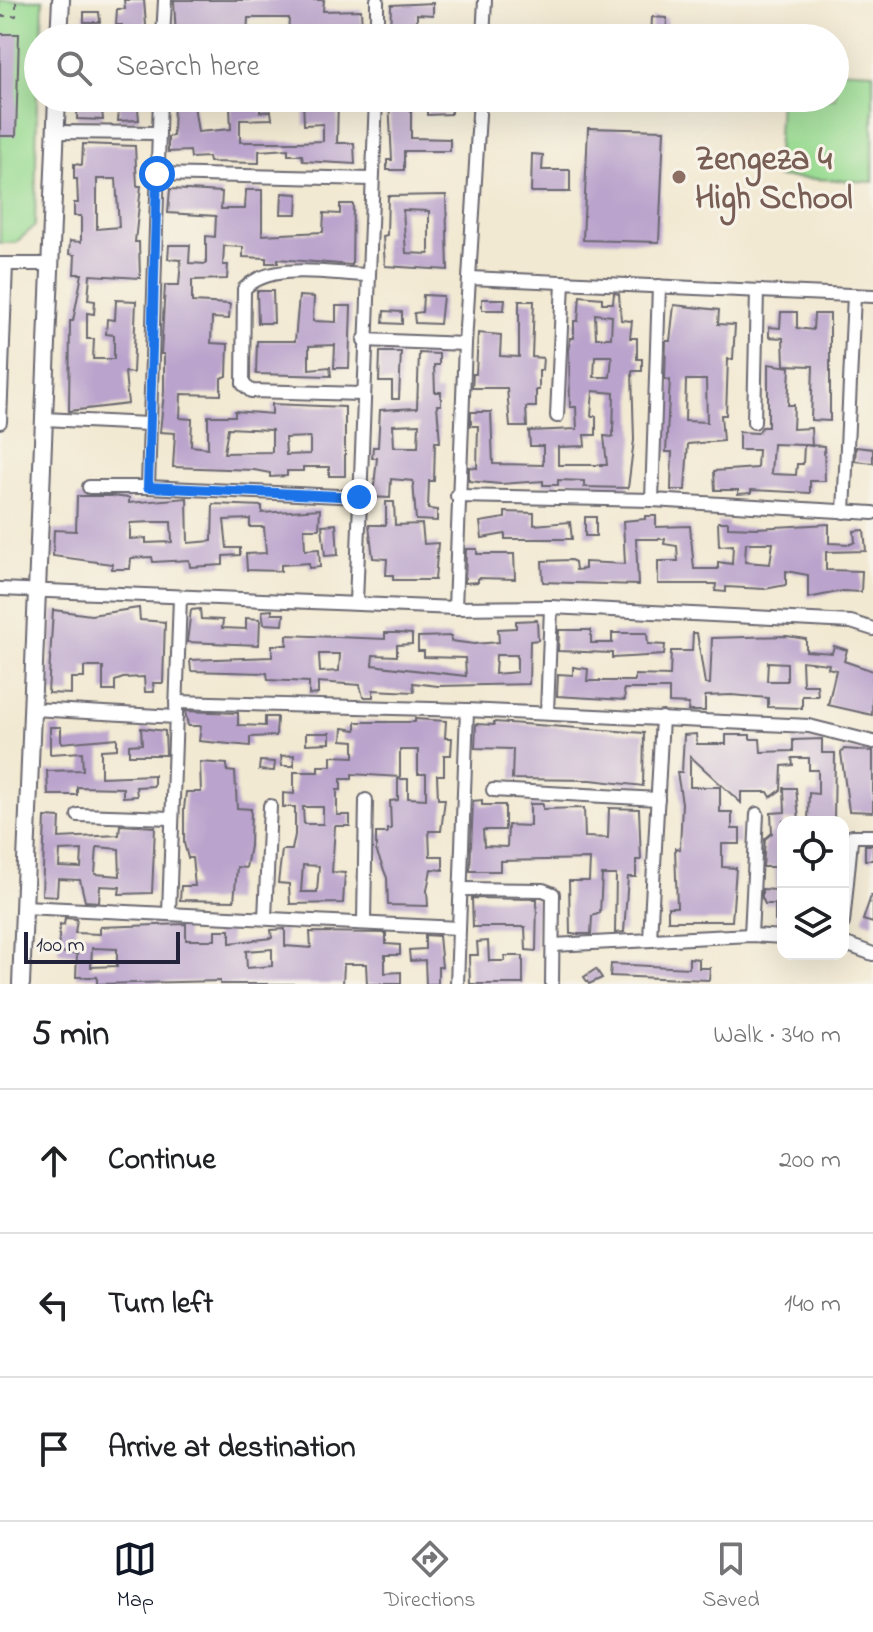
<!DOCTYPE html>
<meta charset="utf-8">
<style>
:root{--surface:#fff;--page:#f6f6f6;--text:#202124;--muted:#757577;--line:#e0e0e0;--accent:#111827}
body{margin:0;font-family:"Indie Flower",sans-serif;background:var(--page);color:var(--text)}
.controls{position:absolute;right:24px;bottom:24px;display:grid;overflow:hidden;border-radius:16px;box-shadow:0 8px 32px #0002}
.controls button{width:72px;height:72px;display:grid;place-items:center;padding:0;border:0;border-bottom:2px solid var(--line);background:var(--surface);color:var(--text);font:40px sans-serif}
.scale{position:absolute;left:24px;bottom:20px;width:156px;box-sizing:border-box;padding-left:8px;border:4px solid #22223b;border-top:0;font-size:22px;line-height:28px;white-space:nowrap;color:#22223b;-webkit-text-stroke:6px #f7f3e8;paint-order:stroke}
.stop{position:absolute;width:24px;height:24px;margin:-18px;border:6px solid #1a73e8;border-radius:50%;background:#fff}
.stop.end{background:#1a73e8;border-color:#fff;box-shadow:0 2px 8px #0008}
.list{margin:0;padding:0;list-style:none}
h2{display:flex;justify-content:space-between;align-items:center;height:104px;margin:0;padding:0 32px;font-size:34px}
h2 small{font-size:26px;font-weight:400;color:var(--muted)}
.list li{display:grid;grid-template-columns:52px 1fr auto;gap:24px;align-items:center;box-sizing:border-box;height:144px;padding:0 32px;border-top:2px solid var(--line)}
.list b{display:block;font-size:30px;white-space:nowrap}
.list em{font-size:26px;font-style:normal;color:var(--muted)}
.icon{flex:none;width:44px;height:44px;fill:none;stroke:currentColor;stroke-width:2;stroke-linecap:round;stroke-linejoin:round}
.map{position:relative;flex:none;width:873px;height:984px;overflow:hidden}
.search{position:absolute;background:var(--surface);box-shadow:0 8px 32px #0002;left:24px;right:24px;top:24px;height:88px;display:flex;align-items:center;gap:20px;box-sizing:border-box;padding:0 28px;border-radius:44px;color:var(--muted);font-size:30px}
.sheet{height:536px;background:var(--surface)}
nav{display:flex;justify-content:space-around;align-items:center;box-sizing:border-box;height:112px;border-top:2px solid var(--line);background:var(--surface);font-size:22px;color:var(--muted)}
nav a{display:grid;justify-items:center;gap:4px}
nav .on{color:var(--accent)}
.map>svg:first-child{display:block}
</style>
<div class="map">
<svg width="873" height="984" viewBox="0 0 873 984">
<rect width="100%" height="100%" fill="#f7f3e8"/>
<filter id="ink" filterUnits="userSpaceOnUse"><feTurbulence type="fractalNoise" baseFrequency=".0125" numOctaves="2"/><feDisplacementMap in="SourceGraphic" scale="16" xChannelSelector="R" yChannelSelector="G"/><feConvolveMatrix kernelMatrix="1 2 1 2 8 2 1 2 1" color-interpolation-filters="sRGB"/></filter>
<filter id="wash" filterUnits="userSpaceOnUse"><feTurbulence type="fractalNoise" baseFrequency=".006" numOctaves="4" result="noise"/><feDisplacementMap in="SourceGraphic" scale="32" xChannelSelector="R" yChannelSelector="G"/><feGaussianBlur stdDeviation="1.8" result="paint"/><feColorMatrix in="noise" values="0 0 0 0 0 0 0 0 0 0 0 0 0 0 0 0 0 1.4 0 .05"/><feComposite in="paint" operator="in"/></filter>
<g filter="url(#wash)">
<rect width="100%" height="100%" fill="#f2e9d2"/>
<!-- green -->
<g fill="#99db92" stroke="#5e7e66" stroke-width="2">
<path d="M0 0H43L42 38H38L35 226 15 243H0Z"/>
<path d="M835 70 873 72V182L776 177 780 98H835Z"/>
</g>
<g id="blocks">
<!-- building -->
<g fill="#baa3cc" fill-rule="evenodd">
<path d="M124 0H144L147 38H122V25H116L117 9H125Z"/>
<path d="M174 0H324L323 11 361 10 362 27H359V38H288L289 18H248L247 38H231L229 28 206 27 195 28 196 38H176Z"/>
<path d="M433 3V15L417 14V36L390 37 391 5Z"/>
<path d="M84 12H99L100 22H84Z"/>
<path d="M652 17 667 18 666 38H651Z"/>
<path d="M0 34H19L16 136H0Z"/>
<path d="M78 98H101L103 120 77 119Z"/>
<path d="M120 98H137L139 120 118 121Z"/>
<path d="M174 98H193L198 132 231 129 230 107 251 106V99H260V112L271 111 272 119 240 120V142H297L323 141V124L304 125 303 98H338L337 143H354L355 164 303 161 302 155H288V149L259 151V163L209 162 208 157 191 158 190 151 168 152V137L173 136Z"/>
<path d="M427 99H451V114L427 115Z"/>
<path d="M389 100 411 102V138L450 139V151H404V170H387V160H392Z"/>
<path d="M588 128 664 130 659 242 583 240Z"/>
<path d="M83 144 135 146 137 186H141L135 242H139L140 278 90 275 88 300 95 301 94 314 87 313V339H94L93 359H114V335L106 334 107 319 115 320 116 300 136 301 133 373 125 372 128 404 69 411 70 321H73L82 274H74L75 255 69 254 70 241 81 242V216H74V203H78L77 179H74V164L82 165ZM97 179H116L119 227 97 229Z"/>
<path d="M532 154 543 155 542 170H570V192H531Z"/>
<path d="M170 189 222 192 221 209H245L246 190H262V235L323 232 324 213 340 214V204H353L352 265 278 259V263H266V258L243 257V247L224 246 223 265H228L227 279 192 280V302L230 304 229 319 212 318 211 343 228 344 227 376 221 378V395L181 394 180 418 192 419 191 446 208 448V416H235V411L272 414V404L345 407V476H329V467H303V471H287V476L270 477V473L254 470 173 467 175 433 160 432 164 392V354H161L165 285H179L181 260 168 259 169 245H190L189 263 206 264V236L215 237 216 216 168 213ZM228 428 272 430V452L224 453ZM310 437V454L286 455 285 438Z"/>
<path d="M282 193 298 194 297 214H281Z"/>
<path d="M446 195 448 270 385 266 383 236 387 235 388 196ZM403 210 429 211V254L406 253Z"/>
<path d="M257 291H273L274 323H258Z"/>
<path d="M614 293 619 294 621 320 632 321 630 338H637V359H642V371H632L634 440 628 488 584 487V481L558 480V485H543V481L500 484 469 481V467L477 468 478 426H471V412H491L493 464 543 465V446H530L529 431 577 429 576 407H570L569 350 570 338H574V321H578L580 296 602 298V303H613ZM595 314 612 316 611 338H596ZM595 356H612L610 377H594ZM593 391 614 393 613 437 604 436 607 465H558V447L585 446 584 435H596V416H591Z"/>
<path d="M423 295 443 296 440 324 415 323 414 313 422 312Z"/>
<path d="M299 296 314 297 313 321 336 322V306H351L349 368H334L335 345 309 346V369L330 367 331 376 256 374 257 341H295Z"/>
<path d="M482 299H505L504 310H482Z"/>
<path d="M519 301H534L532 357 543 358 542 370H539V390H536V407H526L527 427H510L507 388H472L473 374H476L478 333 501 335 500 356 519 357Z"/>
<path d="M674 305 719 310 718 324 735 325 733 359H728L726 415H721L723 441 688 444 685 490H671L672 452H666L670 380 665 379 666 341H670ZM686 380H706L707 422 685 421Z"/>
<path d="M384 311 402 312V324L383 323Z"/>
<path d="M781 312H797V328L813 330 814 314H830V421L811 420 813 366 784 365 783 338 769 337V327L780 328Z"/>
<path d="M380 352H401L399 399H392V382H379Z"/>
<path d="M419 353 439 354V365H434L435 392H441V405H437L440 442H435L434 481H429L428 509 437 510V521L416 520 413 481 391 479 390 498 369 497 370 486H374L377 458H372L373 447H378L380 410 417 408ZM419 424 418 447H394L393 425Z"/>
<path d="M768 364 790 367 788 405H794L793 429 811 428 812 446 806 445 824 446 825 481H810V493L751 490V493L738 494V490H715L714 471 757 468 758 450H739V432L758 433 762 427H768ZM773 444 804 445 803 464H797L796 475 771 474Z"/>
<path d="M856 447 873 449V463L855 461Z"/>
<path d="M77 496H112L129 498V503L187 498 188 543 212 541 213 504 262 506V513L320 509 319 529H304L305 550 319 549 320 567 309 568V563L281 565V571L247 570 246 554 266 553 264 527H250V519L224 520 227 548H240V555L223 556V565L190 567 189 560 153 562 152 557 131 558 130 569H112V564L53 556 54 530 76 531ZM153 522H171L172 542 146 543V538L130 539V523Z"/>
<path d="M386 502H394L395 525 422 524 424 544 438 543 435 580H393V575H386L387 559 373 558 369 525H386Z"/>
<path d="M505 512 534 513V525L570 522 572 539H505V534L482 538 480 522 505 518Z"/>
<path d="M645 516H656V527L690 526 694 569H718V562L732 564 733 545 719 546 718 522H728V527L757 528 829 524V543L851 544 855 542 854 531 864 530 866 551 826 552V570L862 571 861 592 843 591 808 598V575L786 571V585L765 589 726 587V592L715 591 716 584H658V561H678L677 546 664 544 665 539H636L638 585 543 582 542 561 571 560 575 562 576 570 585 569V562L625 564 623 521 645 519ZM746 543H773L770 564 745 562Z"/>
<rect x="585" y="517" width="11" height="19"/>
<path d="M336 524 338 555 325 556 322 525Z"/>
<path d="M466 549H477V554H514L515 579 478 578V582L465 583Z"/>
<path d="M139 608 140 620 165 622 163 683H153L154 692H145L144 677 123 678 115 681V691H103V667H84V678H71V694L48 693 53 610 91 615Z"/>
<path d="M200 609 201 619 223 620 222 628 246 629V618L260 619 259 645 187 642 191 610Z"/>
<path d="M272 610V614H284L283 625 264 624 262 611Z"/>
<path d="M537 620 538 640 530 641 529 684 438 686 413 683 414 692 373 690V697H363L360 685 318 682V694L309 695V682L268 680 267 673 191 671 190 660 272 657V645H287V635L385 639V633H397L412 634V644L397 645V656L373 655 372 665 466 676 465 658 424 657V651H418V637L451 636V641L474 644 499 642 498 629 516 628V621ZM319 654H340L339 671 320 672ZM496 655H517V672L495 674Z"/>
<path d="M559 630H591V643H612V633H647L648 644 665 645 664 655 612 658V653L558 651Z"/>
<path d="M693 633H697L705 684H710L712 638 787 636 806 639V651L832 653 834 646 847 650 844 661 873 671 872 715 828 705 836 670 828 668 829 664 802 661 803 685H817L818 696H802V708L768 707V698L731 695 705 696V711H688L689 704 669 703V689H624L625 700 557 696 558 674 573 675V667L588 669 587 681H635V675L670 676 671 651H692ZM768 662 787 663V681H767Z"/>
<path d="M185 711 238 713V725L265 726V717H277L276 736 250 737V746L199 741 201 726H188Z"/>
<path d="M415 719 446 721 445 738H452L451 755H444V775H437L438 799H445L441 831H429L430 856H443V870L431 869 427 890 428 906 388 905 387 878 376 850V833H387V829H391L390 801 398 800V779H408V798L426 799V774H418V750H400V777L352 774V779H341V790H337V815H350V826H335L332 872 345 873 343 903 290 904 289 884 278 883 282 850H292L295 835V807H283V793L294 794V772H318V766H331V756L354 757V741L342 740 343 728 356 730V722H415ZM303 807H323V824H304ZM303 865 319 866 317 892H301Z"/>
<path d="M494 722 644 733 643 786 591 780 512 779 513 749 475 748 476 724 494 725Z"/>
<path d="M50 727H61V743L117 738V749L101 750V777L154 775V786L136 787 137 796 123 797V788L77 787V795H48L47 771 83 770 82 752 50 754Z"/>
<path d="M141 728 165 731 166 755H129V745L142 744Z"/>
<path d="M306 733H330V743L306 744Z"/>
<path d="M696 734 697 744H726V735H750V739H760L761 752 793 751V740L822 739V753H835L834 821 830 822H808L809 793 818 794V770H809V758H792L793 765 782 766 781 790 771 797 768 792H741V803L690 756V787H720V812H732V829H740V844H722V867L736 868 732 921H668V907H677L675 848 680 849 682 803 677 772H682L684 735Z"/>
<path d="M844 749 873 751V812L849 811 841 753Z"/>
<path d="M294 755V766H282L281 756Z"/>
<path d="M260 761 275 762 274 771 259 770Z"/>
<path d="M200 762 227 764V771L235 772 237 808 251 809 250 846 246 868 237 867 234 901 180 900 181 886H195L192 858H188L184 843V809L186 792H201Z"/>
<path d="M784 788H796L799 820 783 821V921H775V904H765L762 898V889L776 890 775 867H763L765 839 772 833 771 813 785 812Z"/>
<path d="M482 800V805H505V830H483L484 846 507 847 508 825 530 826V804H543V809L584 808 585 837 608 838 609 808 639 809 641 860H636V877H628L624 932 615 933 616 875H602L600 913 592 916 591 934H570L569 881H589L590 859 500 861V871H470L473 801Z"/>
<path d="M45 817 60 818 59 838 119 835 120 825 155 827 152 893 119 894 120 887 100 886 99 902 85 901 80 880 58 879 57 896 42 895ZM97 847 119 849 120 876 95 874ZM82 850 81 868 59 867 60 851Z"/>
<rect x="865" y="845" width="8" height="15"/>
<path d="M871 896H873V923L863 920Z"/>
<path d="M472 898 537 899 536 951 526 950 525 927H473Z"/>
<path d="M65 918 77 919 75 933 100 934V927L186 924V940H215V930H230V943L272 938 271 930 285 929V946L311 948 310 932 386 933V944L400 945V955H385V973L401 972V984H367L366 964H344L343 984H220V981L97 984V977H76L77 954 58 952 60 924 64 925ZM92 948 117 949V966L91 967ZM272 949V966L247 968 246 951Z"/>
<path d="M425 935 439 936 442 967H438V984H426L425 960 410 961 409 950 425 949Z"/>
<path d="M488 941 489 961H505V956H523V984H470L469 955H478L477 942Z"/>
<path d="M689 958 699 959V968H710L709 980 610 976 611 964 689 968Z"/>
<path d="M596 969 602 978 589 984 584 977Z"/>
</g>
</g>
</g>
<g filter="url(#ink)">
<use href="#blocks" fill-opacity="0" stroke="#6b6870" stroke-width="2"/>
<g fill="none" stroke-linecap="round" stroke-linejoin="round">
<defs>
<g id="minor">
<path d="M163 38 165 0"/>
<path d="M377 38V0"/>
<path d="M483 38 485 0"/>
<path d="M160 98 148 487 359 497"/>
<path d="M56 132 159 133"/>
<path d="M157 174 372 179"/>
<path d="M0 264H51"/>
<path d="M470 278 873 296"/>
<path d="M364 340 465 344"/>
<path d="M362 394 251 391 243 384 244 289C271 261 330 274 367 275"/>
<path d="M557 416 563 282"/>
<path d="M44 419 148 424"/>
<path d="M0 422 6 264"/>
<path d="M754 422 757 291"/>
<path d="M89 487H148"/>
<path d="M457 496 652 500 873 513"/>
<path d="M652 500 659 286"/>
<path d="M844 512 854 295"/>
<path d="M0 589 455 608 551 607 851 622 873 629"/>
<path d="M356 602 376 98"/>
<path d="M455 608 465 344 480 98"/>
<path d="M176 702 467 710 809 726 873 742"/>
<path d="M33 709 176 717"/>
<path d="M547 713 551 607"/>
<path d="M493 790 658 799"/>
<path d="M78 815 172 818"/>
<path d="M462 889 543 890 553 894 552 984"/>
<path d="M24 907 459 928"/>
<path d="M169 913 180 597"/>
<path d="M265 918 270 806"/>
<path d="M364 921 366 800"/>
<path d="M843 923 851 841 853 836H873"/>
<path d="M751 935 757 814"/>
<path d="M650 939 662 718"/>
<path d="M843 943 873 954"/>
<path d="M553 945 751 935 783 937"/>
<path d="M457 984 467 710"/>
</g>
<g id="tertiary">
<path d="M59 38 61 0"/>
<path d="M21 984 57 98"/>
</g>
</defs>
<!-- minor casing -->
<use href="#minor" stroke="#6b6870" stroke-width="16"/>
<!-- tertiary casing -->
<use href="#tertiary" stroke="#6b6870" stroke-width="20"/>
<!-- path -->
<path stroke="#6b6870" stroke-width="2" stroke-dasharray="6 6" stroke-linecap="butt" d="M0 16H16V0"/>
<!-- minor -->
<use href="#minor" stroke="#fff" stroke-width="12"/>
<!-- tertiary -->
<use href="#tertiary" stroke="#fff" stroke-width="16"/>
</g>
</g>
<g fill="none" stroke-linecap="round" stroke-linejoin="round" filter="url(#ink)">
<!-- route -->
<path stroke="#1a73e8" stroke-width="10" d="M157 174 148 487 359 497"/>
</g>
<!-- markers -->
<circle fill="#8d6e63" stroke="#f7f3e8" stroke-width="3" cx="679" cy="177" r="8"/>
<g text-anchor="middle" stroke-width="6" stroke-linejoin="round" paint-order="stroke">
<!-- education labels -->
<g font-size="34" font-weight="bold" fill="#785e54" stroke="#f7f3e8" text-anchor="start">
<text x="695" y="169">Zengeza 4<tspan x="695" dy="39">High School</tspan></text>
</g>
</g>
</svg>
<div class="controls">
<button><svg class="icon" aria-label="locate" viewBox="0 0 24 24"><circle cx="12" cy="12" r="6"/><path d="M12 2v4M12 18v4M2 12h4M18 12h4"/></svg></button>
<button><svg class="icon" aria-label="layers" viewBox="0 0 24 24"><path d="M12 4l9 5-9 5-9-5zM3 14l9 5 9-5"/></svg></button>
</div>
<div class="scale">100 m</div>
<div class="stop" style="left:157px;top:174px"></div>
<div class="stop end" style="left:359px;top:497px"></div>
<div class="search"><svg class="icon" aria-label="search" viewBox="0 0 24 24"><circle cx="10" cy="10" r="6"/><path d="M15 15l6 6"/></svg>Search here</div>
</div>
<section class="sheet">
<h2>5 min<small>Walk · 340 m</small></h2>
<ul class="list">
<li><svg class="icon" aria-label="ahead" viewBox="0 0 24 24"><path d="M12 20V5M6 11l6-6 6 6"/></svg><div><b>Continue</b></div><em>200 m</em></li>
<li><svg class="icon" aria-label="left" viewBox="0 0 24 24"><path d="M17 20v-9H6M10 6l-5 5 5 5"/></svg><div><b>Turn left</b></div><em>140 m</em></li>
<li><svg class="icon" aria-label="arrive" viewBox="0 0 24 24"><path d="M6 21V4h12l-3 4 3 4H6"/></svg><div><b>Arrive at destination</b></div></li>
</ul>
</section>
<nav>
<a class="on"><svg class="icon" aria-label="map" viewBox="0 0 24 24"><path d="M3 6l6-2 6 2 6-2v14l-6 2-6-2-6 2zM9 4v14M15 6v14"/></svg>Map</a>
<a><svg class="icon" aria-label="directions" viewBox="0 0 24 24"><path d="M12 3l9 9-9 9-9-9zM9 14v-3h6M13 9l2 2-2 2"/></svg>Directions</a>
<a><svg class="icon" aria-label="saved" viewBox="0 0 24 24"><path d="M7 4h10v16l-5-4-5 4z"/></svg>Saved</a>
</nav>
